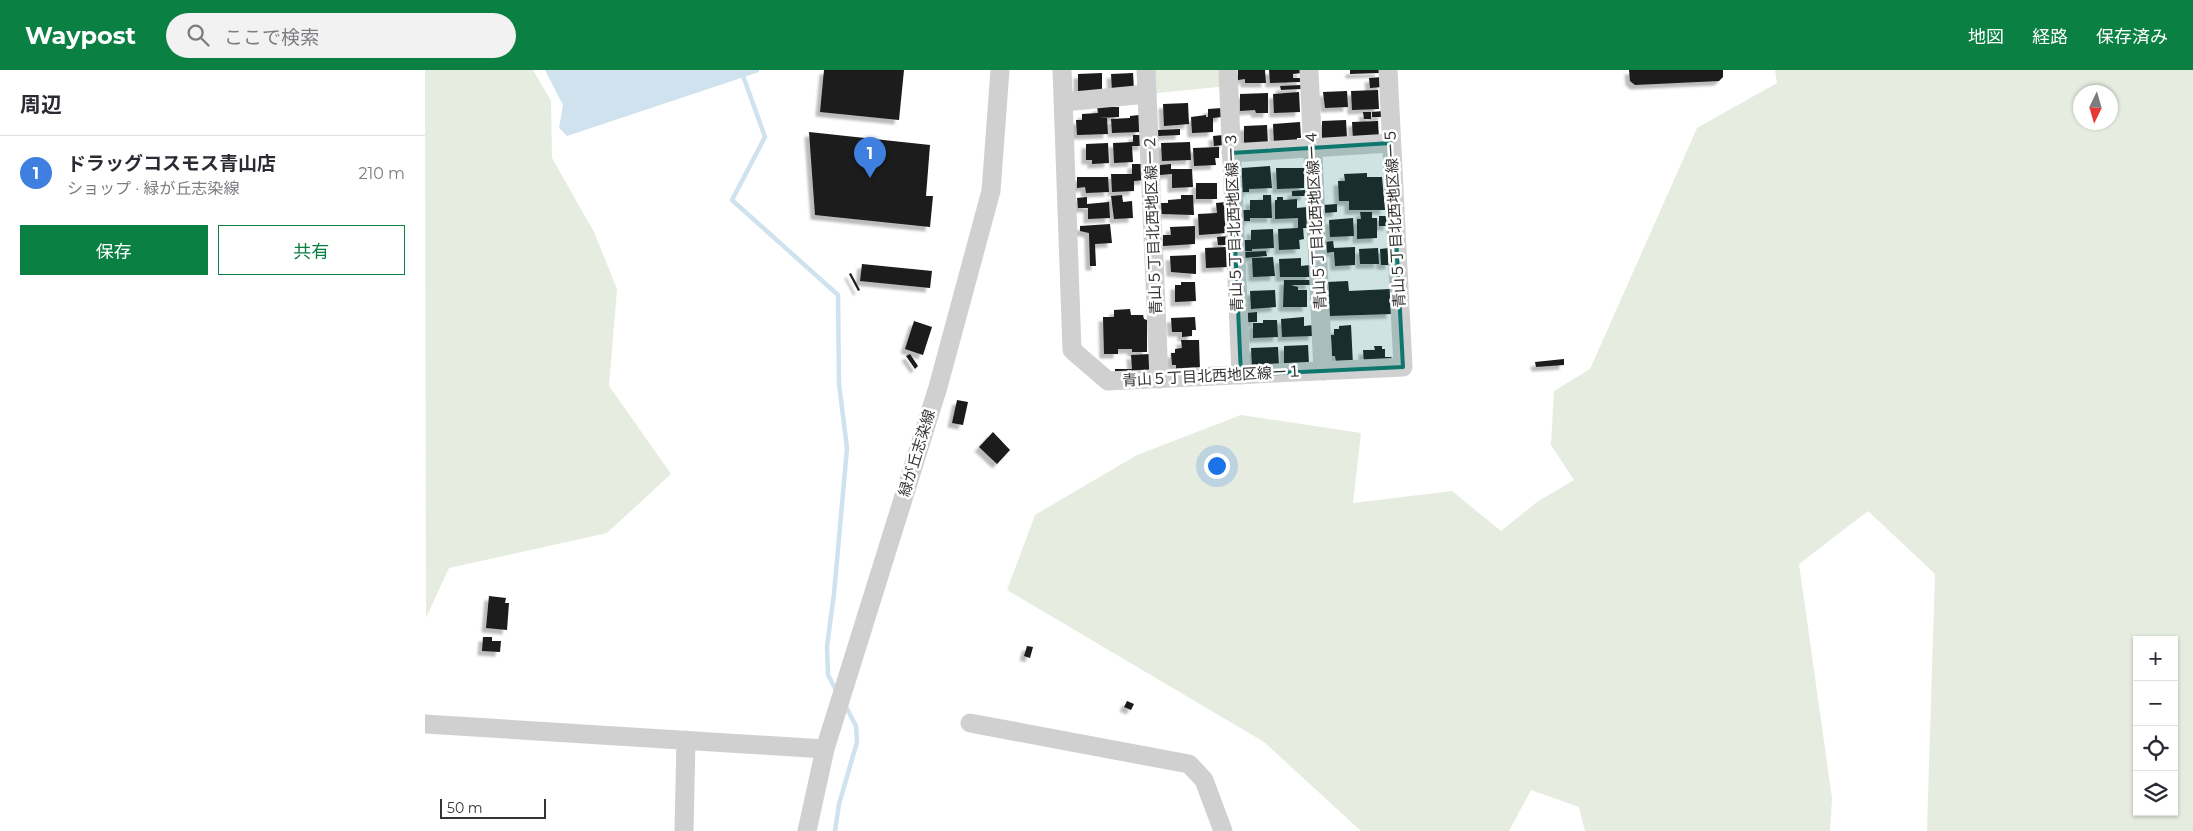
<!DOCTYPE html>
<html lang="ja">
<meta charset="utf-8">
<style>
:root{--surface:#fff;--page:#f2f2f3;--text:#2b2b33;--muted:#7c7c81;--line:#e1e1e2;--accent:#0b8043}
body{margin:0;font-family:Montserrat,"Noto Sans JP",sans-serif;background:var(--page);color:var(--text)}
.controls{position:absolute;right:15px;bottom:15px;display:grid;overflow:hidden;border-radius:0px;box-shadow:0 1px 4px #0004}
.controls button{width:45px;height:45px;display:grid;place-items:center;padding:0;border:0;border-bottom:1px solid var(--line);background:var(--surface);color:var(--text);font:25px sans-serif}
.compass{position:absolute;left:1648px;top:15px;width:45px;height:45px;border-radius:50%;background:var(--surface);box-shadow:0 1px 4px #0004;rotate:185deg}
.scale{position:absolute;left:15px;bottom:12px;width:106px;box-sizing:border-box;padding-left:5px;border:2px solid #333;border-top:0;font-size:14px;line-height:18px;white-space:nowrap;color:#333;-webkit-text-stroke:4px #fff;paint-order:stroke}
.you{position:absolute;left:791px;top:395px;width:18px;height:18px;margin:-12px;border:4px solid #fff;border-radius:50%;background:#1a73e8;box-shadow:0 0 0 8px #1a73e833}
.badge{display:grid;place-items:center;width:32px;height:32px;border-radius:50%;background:var(--accent);color:#fff;font-size:16px;font-weight:700}
.pin{position:absolute;translate:-50% -41px;filter:drop-shadow(0 1px 2px #0008)}
.pin::after{content:'';position:absolute;top:26px;width:18px;height:15px;background:inherit;clip-path:polygon(0 0,100% 0,50% 100%)}
.list{margin:0;padding:0;list-style:none}
h2{display:flex;justify-content:space-between;align-items:center;height:65px;margin:0;padding:0 20px;font-size:21px}
h2 small{font-size:16px;font-weight:400;color:var(--muted)}
.list li{display:grid;grid-template-columns:32px 1fr auto;gap:15px;align-items:center;box-sizing:border-box;height:75px;padding:0 20px;border-top:1px solid var(--line)}
.list b{display:block;font-size:19px;white-space:nowrap}
.list p{margin:0;font-size:16px;white-space:nowrap;color:var(--muted)}
.list em{font-size:16px;font-style:normal;color:var(--muted)}
.actions{display:flex;gap:10px;padding:15px 20px}
.actions a{flex:1;padding:11px 0;border:1px solid var(--accent);border-radius:0px;text-align:center;font-size:18px;color:var(--accent)}
.actions .main{background:var(--accent);color:#fff}
.icon{flex:none;width:28px;height:28px;fill:none;stroke:currentColor;stroke-width:2;stroke-linecap:round;stroke-linejoin:round}
.map{position:relative;flex:none;width:1768px;height:761px;overflow:hidden}
header{display:flex;align-items:center;gap:30px;box-sizing:border-box;height:70px;padding:0 25px;background:var(--accent);color:#fff}
header strong{font-size:24px}
nav{display:flex;gap:28px;margin-inline-start:auto;font-size:18px}
.search{width:350px;height:45px;background:var(--page);display:flex;align-items:center;gap:12px;box-sizing:border-box;padding:0 18px;border-radius:28px;color:var(--muted);font-size:19px}
main{display:flex}
aside{flex:1;background:var(--surface)}
.map>svg:first-child{display:block}
</style>
<header>
<strong>Waypost</strong>
<div class="search"><svg class="icon" aria-label="search" viewBox="0 0 24 24"><circle cx="10" cy="10" r="6"/><path d="M15 15l6 6"/></svg>ここで検索</div>
<nav><a>地図</a><a>経路</a><a>保存済み</a></nav>
</header>
<main>
<aside>
<h2>周辺<small></small></h2>
<ul class="list">
<li><span class="badge" style="background:#3f7fe0">1</span><div><b>ドラッグコスモス青山店</b><p>ショップ · 緑が丘志染線</p></div><em>210 m</em></li>
</ul>
<div class="actions"><a class="main">保存</a><a>共有</a></div>
</aside>
<div class="map">
<svg width="1768" height="761" viewBox="0 0 1768 761">
<defs>
<filter id="shadow"><feDropShadow dx="-4.5" dy="4.5" stdDeviation="1" flood-color="#0004"/></filter>
</defs>
<rect width="100%" height="100%" fill="#fff"/>
<!-- green -->
<g fill="#e6ecdf" fill-rule="evenodd">
<path d="M0 0H108L126 31 127 88 169 162 192 219 184 316 246 404 182 463 24 498 1 548Z"/>
<path d="M721 0H803L804 16 722 24Z"/>
<path d="M1350 0H1768V761H1502L1510 504 1443 441 1374 494 1407 728 1405 761H1160L1154 737 1106 720 1084 761H936L839 672 582 520 610 445 712 385 816 345 936 363 928 433 1027 421 1076 461 1112 432 1149 410 1126 375 1129 321 1165 299 1272 58 1352 13ZM1686 22V52H1656V22ZM1712 570H1749V742H1712Z"/>
</g>
<!-- water -->
<path fill="#cfe2ee" d="M120 0H334V2L142 66 134 58 138 35Z"/>
<g fill="none" stroke-linecap="round" stroke-linejoin="round">
<!-- stream -->
<g stroke="#cfe2ee" stroke-width="4.5">
<path d="M316 0 340 67 307 130 413 225 414 314 422 378 409 524 402 576 403 605 412 622"/>
<path d="M410 761 414 734 432 672 431 656 420 635"/>
</g>
</g>
<!-- building -->
<g fill="#1a1a1a" filter="url(#shadow)">
<path d="M399 0H479L474 50 395 42Z"/>
<path d="M813 0H840L841 13H820V9L813 10Z"/>
<path d="M844 0H877V3L868 4V8H876V12L845 13Z"/>
<path d="M925 0H954V3L925 4Z"/>
<path d="M1204 0H1298V7L1294 11 1210 15 1205 11Z"/>
<path d="M677 3V22L653 23V4Z"/>
<path d="M708 3 709 20 687 21 686 4Z"/>
<path d="M957 7V17L945 18 944 8Z"/>
<path d="M876 15V19L856 20 855 16Z"/>
<path d="M953 20 954 39 927 40 926 21Z"/>
<path d="M922 21 923 37 900 38 898 22Z"/>
<path d="M874 22 875 42 849 43 848 24Z"/>
<path d="M843 23V43H831L830 40 815 41V24Z"/>
<path d="M763 33 764 54 739 56 738 34Z"/>
<path d="M672 37H682V44V37H694V47L673 48H682L683 64 652 65 651 50H657V44L673 43Z"/>
<path d="M797 38V47L788 48V62L767 63 766 47 781 45V47H783V39Z"/>
<path d="M958 41 957 47H947V42Z"/>
<path d="M938 42H946V49H939Z"/>
<path d="M714 45 715 62 687 63 686 49 705 48V46Z"/>
<path d="M921 50 922 68 897 69V51Z"/>
<path d="M953 51 954 69 928 70 927 52Z"/>
<path d="M875 52 876 68H872V73L849 74 848 54Z"/>
<path d="M842 55 843 75 819 76V56Z"/>
<path d="M755 59V65L733 66V60Z"/>
<path d="M384 62 505 75 501 126H508L505 157 390 145Z"/>
<path d="M708 65H718V76H707L708 92 689 93 688 73 708 72Z"/>
<path d="M798 65 799 75 789 76 788 66Z"/>
<path d="M765 72 766 90 737 91 736 73Z"/>
<path d="M683 73 684 93 667 94V90H661V74Z"/>
<path d="M794 77V88H790L791 95 769 96 768 78Z"/>
<path d="M707 94H719L720 110 709 111V121L687 122 686 104H707Z"/>
<path d="M746 94V99H767L768 117 747 118V104L735 105V95Z"/>
<path d="M845 96 847 118 824 119V122H816L817 98Z"/>
<path d="M851 98H879V118L852 119Z"/>
<path d="M942 103V107H957L960 140H924V131H914L913 111H920L919 104Z"/>
<path d="M652 107H683L684 122 661 123 660 117 652 118Z"/>
<rect x="771" y="113" width="21" height="16"/>
<path d="M880 120V126H867V121Z"/>
<path d="M697 125 698 132 707 131 708 148 689 149 686 126Z"/>
<path d="M756 125H768L769 145 736 144V133H743V130L756 129Z"/>
<path d="M838 125H846L847 148H825V151H817V140H825V130H838Z"/>
<path d="M662 127V134L684 132 685 148 663 149V138H653L652 128Z"/>
<path d="M852 127H858V130L872 129V138L882 137 883 158H878L879 169 874 170 875 179 854 180 853 159 873 158V148L850 149V130H852Z"/>
<path d="M801 132V163L774 165 773 144 792 143 791 133Z"/>
<path d="M912 134V142L898 143V135Z"/>
<path d="M935 142H947V148H952V168L932 169V149H936Z"/>
<rect x="954" y="146" width="9" height="10"/>
<path d="M928 148 929 166 905 167 904 150Z"/>
<path d="M685 154 687 173 670 174 671 196H665L664 163 655 161V156Z"/>
<path d="M770 156V174L738 176V165H746L745 157Z"/>
<path d="M848 159 849 178 827 179V181H819V170H826V160Z"/>
<path d="M803 166V175H793L792 167Z"/>
<path d="M908 171 909 178 930 177V195L910 196 909 182 899 183V172Z"/>
<path d="M802 177 803 197 781 198 780 178Z"/>
<path d="M953 178 954 194H935L934 179Z"/>
<path d="M964 178 965 195H956L955 179Z"/>
<path d="M841 181 842 186 819 188V182Z"/>
<path d="M771 185V204L746 202 745 186Z"/>
<path d="M848 187 850 206 828 207 827 188Z"/>
<path d="M876 188V196L885 195 886 207H855L854 189Z"/>
<path d="M437 194 507 201 505 218 435 211Z"/>
<path d="M426 203 435 220 433 221 424 204Z"/>
<path d="M859 210H885V215H866L873 217V220H882V237H858Z"/>
<path d="M923 211 924 221 965 219 966 244 904 246 902 212Z"/>
<path d="M756 212H770L771 231 750 232V215H756Z"/>
<path d="M850 220 851 237 826 239 825 221Z"/>
<path d="M705 239 706 245H718L719 249 722 250V282H707V279H693V284H679L678 247H689V240Z"/>
<path d="M832 242V252H822L821 243Z"/>
<path d="M770 247 771 260H767V266L757 267V262H747L746 248Z"/>
<path d="M879 247V256L888 255V266L857 267 856 249Z"/>
<path d="M838 250H852L853 267 828 268V253H838Z"/>
<path d="M489 251 507 257 498 285 480 279Z"/>
<path d="M926 255 928 295 911 292 910 286H907L906 265H909V259H914V256Z"/>
<path d="M756 270H774L775 300 751 301V295H747L746 283H750V279L757 278Z"/>
<path d="M883 275 884 294 859 295V276Z"/>
<path d="M949 276H957V279H960V287H967L961 293 939 294 938 280H950Z"/>
<path d="M853 277 854 295 827 297 826 278Z"/>
<path d="M485 284 493 296 490 299 481 286Z"/>
<path d="M725 284 726 298 720 303 690 304V299H707L706 285Z"/>
<path d="M1139 289V295L1111 297 1110 292Z"/>
<path d="M532 330 543 332 538 355 527 353Z"/>
<path d="M568 362 585 380 572 394 554 377Z"/>
<path d="M64 526 81 528 80 533H84L82 560 61 558Z"/>
<path d="M58 567H67V571H76L75 582 57 581Z"/>
<path d="M602 576 608 577 605 588 599 586Z"/>
<path d="M702 631 709 634 706 640 699 637Z"/>
</g>
<g fill="none" stroke-linecap="round" stroke-linejoin="round">
<!-- minor -->
<g stroke="#d0d0d0" stroke-width="19">
<path d="M637 0 647 280 683 311 978 297 963 0"/>
<path d="M721 0 734 309"/>
<path d="M803 0 816 305"/>
<path d="M884 0 898 301"/>
<path d="M639 32 722 24"/>
<path d="M806 83 966 73"/>
<path d="M545 653 764 694 779 710 798 761"/>
<path d="M0 654 400 679"/>
<path d="M259 761 261 670"/>
<path d="M382 761 400 679 513 317 566 121 575 0"/>
</g>
</g>
<!-- marked area -->
<path fill="#0f766e" fill-opacity="0.2" stroke="#0f766e" stroke-width="4" stroke-linejoin="round" d="M966 73 978 297 816 305 806 83Z"/>
<g text-anchor="middle" stroke-width="5" stroke-linejoin="round" paint-order="stroke">
<!-- street labels -->
<g font-size="15" fill="#333" stroke="#fff">
<text transform="translate(970 148) rotate(-93)" y="5">青山５丁目北西地区線ー５</text>
<text transform="translate(891 150) rotate(-93)" y="5">青山５丁目北西地区線ー４</text>
<text transform="translate(809 152) rotate(-92)" y="5">青山５丁目北西地区線ー３</text>
<text transform="translate(728 155) rotate(-92)" y="5">青山５丁目北西地区線ー２</text>
<text transform="translate(787 306) rotate(-3)" y="5">青山５丁目北西地区線ー１</text>
<text transform="translate(492 383) rotate(-73)" y="5">緑が丘志染線</text>
</g>
</g>
</svg>
<div class="controls">
<button>+</button>
<button>−</button>
<button><svg class="icon" aria-label="locate" viewBox="0 0 24 24"><circle cx="12" cy="12" r="6"/><path d="M12 2v4M12 18v4M2 12h4M18 12h4"/></svg></button>
<button><svg class="icon" aria-label="layers" viewBox="0 0 24 24"><path d="M12 4l9 5-9 5-9-5zM3 14l9 5 9-5"/></svg></button>
</div>
<svg class="compass" viewBox="-18 -18 36 36"><path d="M0-13l5 13h-10z" fill="#e53935"/><path d="M0 13l5-13h-10z" fill="#7c7c81"/></svg>
<div class="scale">50 m</div>
<div class="you"></div>
<div class="pin badge" style="left:445px;top:108px;background:#3f7fe0">1</div>
</div>
</main>
